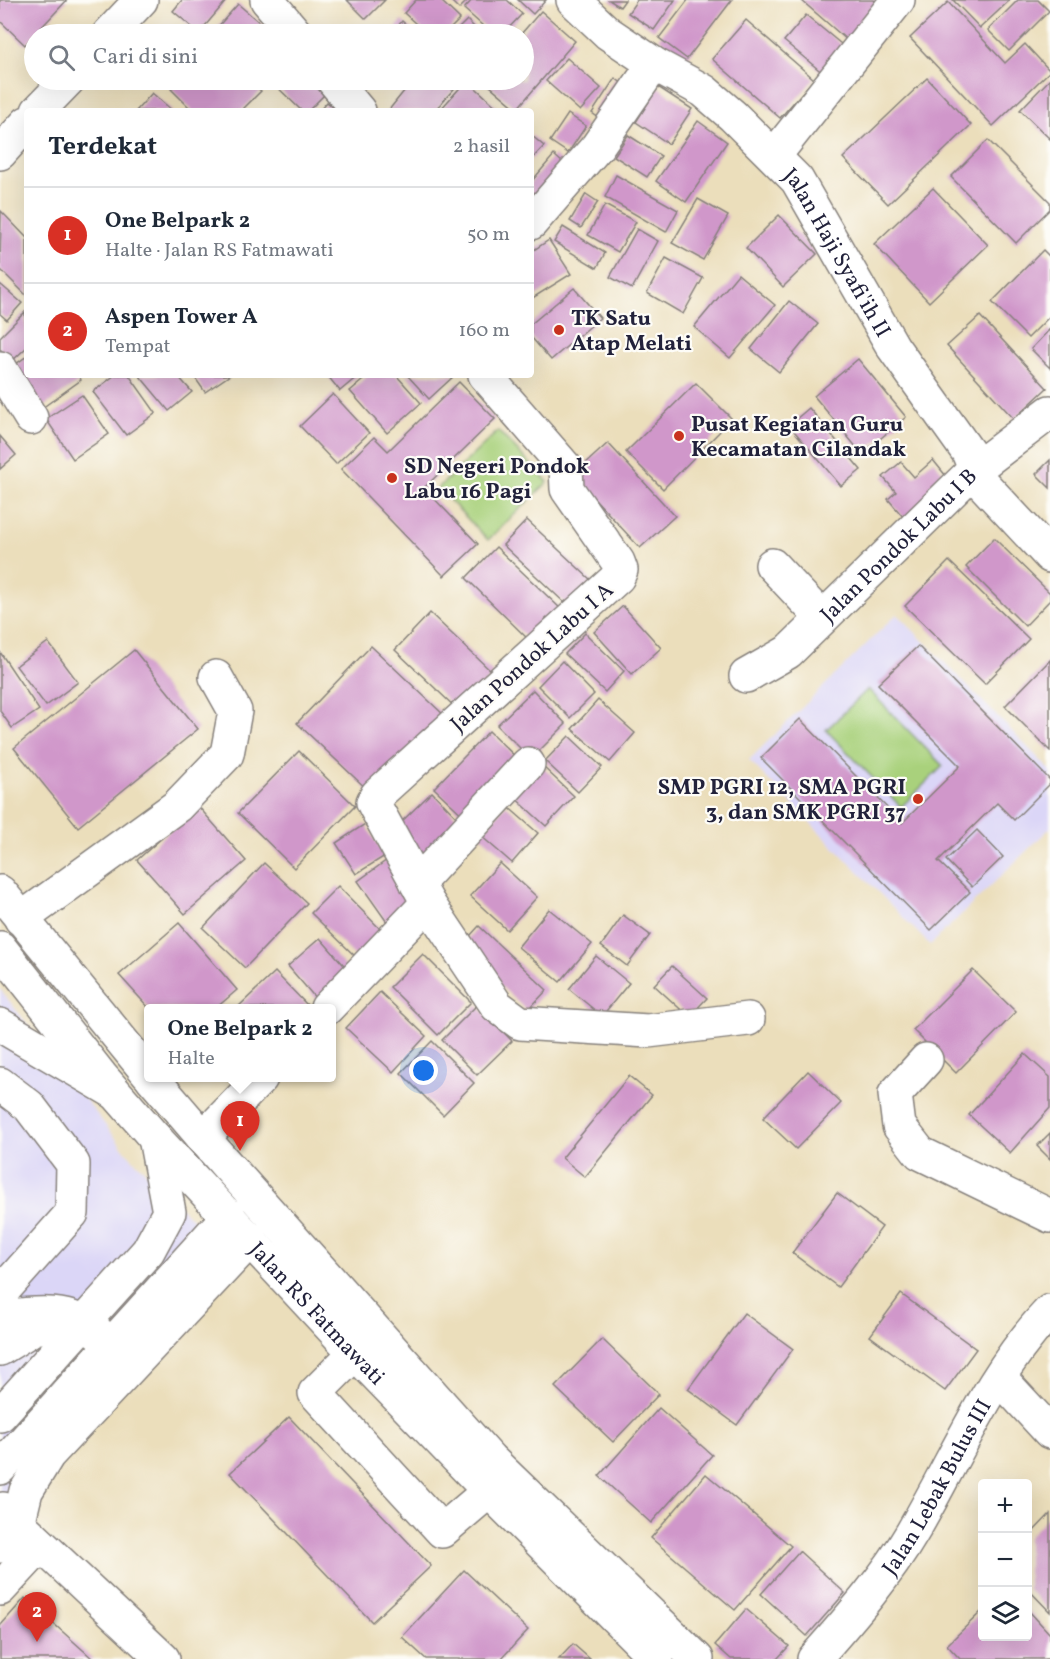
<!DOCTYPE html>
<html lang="id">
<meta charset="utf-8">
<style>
:root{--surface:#fff;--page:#f2f2f3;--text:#1f2937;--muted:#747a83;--line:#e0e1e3;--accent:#d93025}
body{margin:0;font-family:Vollkorn,serif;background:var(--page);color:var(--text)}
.controls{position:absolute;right:18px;bottom:18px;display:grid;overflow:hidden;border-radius:6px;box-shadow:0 6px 24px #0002}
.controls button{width:54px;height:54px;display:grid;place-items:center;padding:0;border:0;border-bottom:2px solid var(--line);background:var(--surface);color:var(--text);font:30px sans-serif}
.you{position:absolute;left:424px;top:1071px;width:21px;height:21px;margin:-15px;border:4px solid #fff;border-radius:50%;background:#1a73e8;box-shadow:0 0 0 9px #1a73e833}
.badge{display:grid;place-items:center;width:39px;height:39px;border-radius:50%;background:var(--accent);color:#fff;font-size:20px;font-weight:700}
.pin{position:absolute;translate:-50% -50px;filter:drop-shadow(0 2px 3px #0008)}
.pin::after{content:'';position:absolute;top:32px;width:21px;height:18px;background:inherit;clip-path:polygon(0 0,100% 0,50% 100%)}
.popup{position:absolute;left:144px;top:1004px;width:192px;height:78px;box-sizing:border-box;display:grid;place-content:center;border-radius:6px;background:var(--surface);filter:drop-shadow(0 2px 4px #0005);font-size:20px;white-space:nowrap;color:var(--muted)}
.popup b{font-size:22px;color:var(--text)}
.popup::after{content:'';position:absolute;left:50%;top:100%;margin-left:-12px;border:12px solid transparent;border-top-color:var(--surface)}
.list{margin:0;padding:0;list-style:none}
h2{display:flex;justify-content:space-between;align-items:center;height:78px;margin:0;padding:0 24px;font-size:26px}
h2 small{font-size:20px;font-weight:400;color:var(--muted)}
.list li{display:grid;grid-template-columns:39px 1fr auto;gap:18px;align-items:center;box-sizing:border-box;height:96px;padding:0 24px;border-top:2px solid var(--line)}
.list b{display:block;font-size:22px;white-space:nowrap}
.list p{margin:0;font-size:20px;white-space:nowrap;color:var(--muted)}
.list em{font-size:20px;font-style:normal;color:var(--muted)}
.icon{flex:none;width:33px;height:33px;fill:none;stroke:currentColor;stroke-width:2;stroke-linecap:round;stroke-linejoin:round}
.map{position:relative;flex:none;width:1050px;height:1659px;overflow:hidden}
.search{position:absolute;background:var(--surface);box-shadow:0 6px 24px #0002;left:24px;top:24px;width:510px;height:66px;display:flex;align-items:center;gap:15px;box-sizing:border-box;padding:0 21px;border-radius:33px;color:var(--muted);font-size:22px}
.panel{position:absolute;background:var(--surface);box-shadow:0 6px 24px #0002;left:24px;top:108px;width:510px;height:270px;border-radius:6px}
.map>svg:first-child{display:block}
</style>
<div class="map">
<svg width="1050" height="1659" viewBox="0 0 1050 1659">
<rect width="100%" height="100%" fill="#fdfcf7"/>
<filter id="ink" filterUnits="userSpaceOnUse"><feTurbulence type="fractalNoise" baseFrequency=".0167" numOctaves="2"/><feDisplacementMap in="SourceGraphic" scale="12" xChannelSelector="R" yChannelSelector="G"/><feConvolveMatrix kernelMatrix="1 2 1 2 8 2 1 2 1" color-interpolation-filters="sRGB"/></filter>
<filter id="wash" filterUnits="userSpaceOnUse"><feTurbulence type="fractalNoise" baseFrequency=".008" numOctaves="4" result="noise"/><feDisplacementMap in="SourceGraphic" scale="24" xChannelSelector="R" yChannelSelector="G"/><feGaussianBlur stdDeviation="1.35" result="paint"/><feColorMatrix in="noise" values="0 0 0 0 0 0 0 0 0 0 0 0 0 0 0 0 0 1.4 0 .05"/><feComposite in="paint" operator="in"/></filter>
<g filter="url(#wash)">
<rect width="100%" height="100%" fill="#ebdebb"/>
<!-- built -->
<g fill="#dbd6f7">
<path d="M897 614 1050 770V828L930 945 749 760Z"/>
<path d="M0 989 127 1153 232 1259 0 1508Z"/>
</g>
<!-- green -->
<g fill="#a9d17b" stroke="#667a5b" stroke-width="1.5">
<path d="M498 431 548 482 488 540 438 488Z"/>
<path d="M868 689 943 766 901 807 826 730Z"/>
</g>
<g id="blocks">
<!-- building -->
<g fill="#d097ca">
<path d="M0 0H67L25 45 0 21Z"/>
<path d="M182 0H227L199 33 173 11Z"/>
<path d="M347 0H385L366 19Z"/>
<path d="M416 0H440L460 19 445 34H427L404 13Z"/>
<path d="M450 0H468L459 9Z"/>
<path d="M472 0H507L522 14 503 34H492L464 9Z"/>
<path d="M518 0H546L533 14Z"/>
<path d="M609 0H625L620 7Z"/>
<path d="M637 0H675L654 30 628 13Z"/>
<path d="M688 0H732L687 59 659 38Z"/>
<path d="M801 0H874L886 11 855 47Z"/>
<path d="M953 0H1010L980 28Z"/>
<path d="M1018 0H1038L1049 11 1009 51 988 30Z"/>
<path d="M948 2 1005 63 1025 44 1050 71 993 126 910 38Z"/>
<path d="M238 4 273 34H219L214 31Z"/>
<path d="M541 11 575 41 517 109 483 80H524V34H521Z"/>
<path d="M806 15 852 53 830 79 784 41Z"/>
<path d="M467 20 481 34H453Z"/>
<path d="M746 20 814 79 780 118 712 59Z"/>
<path d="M402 21 417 34H391Z"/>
<path d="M567 58 601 88 580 111 546 81Z"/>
<path d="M615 78 632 91 609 125 592 113Z"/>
<path d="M927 78 971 125 888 204 843 158Z"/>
<path d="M1050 79V139L1020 110Z"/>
<path d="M181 80H249L261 91 241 111H193L171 89Z"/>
<path d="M270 80H310L325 94 308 111H302Z"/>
<path d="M393 80H408L402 87Z"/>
<path d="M413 80H462L434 111H388Z"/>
<path d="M467 80 501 111H439Z"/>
<path d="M658 87 692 109 669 144 636 122Z"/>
<path d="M152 93 173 111H136Z"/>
<path d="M327 102 337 111H319Z"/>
<path d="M568 114 586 126 568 153 550 141Z"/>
<path d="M698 121 727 142 686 202 656 181Z"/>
<path d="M531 135 544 146 531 160Z"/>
<path d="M628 135 661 156 647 177 614 156Z"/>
<path d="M988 140 1050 202V209L1016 243 951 177Z"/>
<path d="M554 155 571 170 531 217V182Z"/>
<path d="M616 175 678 210 666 232 605 197Z"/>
<path d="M933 188 988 245 929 302 874 244Z"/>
<path d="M586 194 598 202 581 228 570 221Z"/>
<path d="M698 199 728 216 703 260 672 243Z"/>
<path d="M605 205 636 222 618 252 588 235Z"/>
<path d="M1 211 27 238V296L0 269Z"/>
<path d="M779 215 817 254 783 287 746 248Z"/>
<path d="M563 227 605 253 597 268 554 242Z"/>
<path d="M637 229 658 241 632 289 610 277Z"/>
<path d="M549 240 571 274 531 299V252Z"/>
<path d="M1043 250 1050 257V316L1028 338 992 302Z"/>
<path d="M666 258 703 278 683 314 647 293Z"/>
<path d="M738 274 775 305 730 358 694 327Z"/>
<path d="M0 284 22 303 7 320 0 314Z"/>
<path d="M574 288 600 318 551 360 531 337V324Z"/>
<path d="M789 301 818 324 779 372 751 349Z"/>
<path d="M25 312 27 347 12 361 0 349V337Z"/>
<path d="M980 316 1047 388 1014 419 947 346Z"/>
<path d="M1050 329V368L1031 349Z"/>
<path d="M27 356V375H78L81 380 35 413 5 372Z"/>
<path d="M858 359 906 417 862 454 814 396Z"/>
<path d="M115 375H129L156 413 126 435 93 392Z"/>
<path d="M139 375H177L192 392 169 411Z"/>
<path d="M193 375H230L205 392Z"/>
<path d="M327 375H359L340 391Z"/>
<path d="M369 375H396L421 403 387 433 350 391Z"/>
<path d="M407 375H455L429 399Z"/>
<path d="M459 382 495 419 424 488 478 544 444 576 341 469 374 437 388 451Z"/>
<path d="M696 383 732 419 663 489 626 452Z"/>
<path d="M333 394 369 433 336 464 300 426Z"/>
<path d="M82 395 109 434 73 459 46 419Z"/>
<path d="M809 408 861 470 841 486 789 425Z"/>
<path d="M0 436 16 455 0 469Z"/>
<path d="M608 443 675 516 640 548 573 475Z"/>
<path d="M933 460 955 487 910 525 888 499 896 492 883 477 901 462 914 477Z"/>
<path d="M1050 460V488L1036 474Z"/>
<path d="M527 520 592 581 569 607 503 545Z"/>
<path d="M994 538 1050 593V600L1025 626 966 567Z"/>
<path d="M496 547 562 610 531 642 466 578Z"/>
<path d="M949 561 1029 639 985 684 905 606Z"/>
<path d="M623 606 661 648 632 674 594 632Z"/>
<path d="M430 613 494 674 459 711 395 650Z"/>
<path d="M585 633 624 671 605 692 565 654Z"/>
<path d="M48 642 78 682 46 706 16 666Z"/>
<path d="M371 646 446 717 372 794 297 723Z"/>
<path d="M918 646 1050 780V784L1014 820 997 803 938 861 970 892 931 930 761 758 800 719 902 823 960 766 878 684Z"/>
<path d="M134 650 198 729 78 827 14 748Z"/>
<path d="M0 652 39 710 12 728 0 711Z"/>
<path d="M1050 660V751L1005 706Z"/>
<path d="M562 661 594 694 570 718 538 686Z"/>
<path d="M533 690 566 724 531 759 497 725Z"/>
<path d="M598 700 635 733 610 762 572 729Z"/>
<path d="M489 731 524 765 470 822 434 788Z"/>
<path d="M569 736 602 767 578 792 545 761Z"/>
<path d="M299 751 355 806 294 868 238 813Z"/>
<path d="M541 765 574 796 546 826 512 795Z"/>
<path d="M432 792 463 824 423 864 391 832Z"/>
<path d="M506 805 538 833 512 863 480 835Z"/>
<path d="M198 806 246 861 185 914 137 860Z"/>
<path d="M365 824 385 856 356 874 336 843Z"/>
<path d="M977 830 1003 857 972 887 946 860Z"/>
<path d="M387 860 418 904 389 925 358 881Z"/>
<path d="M264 863 307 903 245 968 203 928Z"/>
<path d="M500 863 537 897 507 930 470 896Z"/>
<path d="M338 886 387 936 361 962 311 913Z"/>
<path d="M549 909 592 944 560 982 518 947Z"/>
<path d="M623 915 650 935 627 966 601 946Z"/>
<path d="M179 923 237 990 216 1008H149L119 975Z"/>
<path d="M479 926 547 990 527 1011 460 947Z"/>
<path d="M320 938 350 972 317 1000 288 966Z"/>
<path d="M423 954 471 1002 438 1035 390 987Z"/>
<path d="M596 956 629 983 602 1016 569 989Z"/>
<path d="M672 966 707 998 689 1017 654 985Z"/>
<path d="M973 970 1016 1012 956 1073 913 1030Z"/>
<path d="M275 972 310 1008H237Z"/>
<path d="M380 992 426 1036 393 1072 346 1028Z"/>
<path d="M477 1005 512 1041 477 1075 442 1040Z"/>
<path d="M432 1041 474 1083 443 1115 401 1073Z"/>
<path d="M1025 1054 1050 1077V1108L1010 1153 969 1115Z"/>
<path d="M808 1071 841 1103 796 1149 763 1118Z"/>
<path d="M629 1076 652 1095 585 1177 562 1158Z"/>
<path d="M1050 1133V1159L1037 1146Z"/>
<path d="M837 1193 882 1227 838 1287 792 1253Z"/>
<path d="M901 1294 976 1349 945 1391 870 1336Z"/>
<path d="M744 1313 793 1349 737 1425 688 1389Z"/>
<path d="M602 1339 659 1394 613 1442 555 1387Z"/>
<path d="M659 1408 712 1455 651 1523 599 1476Z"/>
<path d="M289 1417 431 1566 372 1622 230 1473Z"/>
<path d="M706 1474 791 1546 735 1610 651 1538Z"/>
<path d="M1050 1514V1612L1028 1589V1537Z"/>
<path d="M799 1551 845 1593 807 1636 761 1594Z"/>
<path d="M464 1570 528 1630 501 1659H426L402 1637Z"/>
<path d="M25 1598 93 1659H0V1626Z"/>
<path d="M746 1609 789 1646 777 1659H731L715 1645Z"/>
<path d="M1028 1610 1050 1634V1659H960L947 1645 982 1611V1636H1028Z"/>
<path d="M573 1644 590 1659H559Z"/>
</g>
</g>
</g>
<g filter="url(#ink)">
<use href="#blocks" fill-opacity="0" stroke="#86807b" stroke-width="1.5"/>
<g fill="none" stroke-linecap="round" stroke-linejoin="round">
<defs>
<g id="minor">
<path d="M267 0 296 34"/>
<path id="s1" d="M573 0 608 33 654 64 704 91 733 116 797 180 893 347 968 452 980 481 1050 556"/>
<path d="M109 34 141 0"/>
<path d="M333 80 359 111"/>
<path d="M38 111 68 80"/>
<path d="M0 153 27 123"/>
<path d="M774 156 898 0"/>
<path d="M531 223 597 147 654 64"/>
<path d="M0 368 31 418"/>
<path d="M485 375 566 468 567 489 618 562 621 570 618 577 377 795 373 802 376 808 428 903 497 1006 520 1023 648 1031 748 1019"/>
<path d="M772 565 822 618"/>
<path id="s2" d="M746 676 788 652 974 470 1050 412"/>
<path d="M417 884 528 764"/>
<path d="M21 919 177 806 227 754 235 711 216 677"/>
<path d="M327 1008 428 903"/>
<path d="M0 1025 114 1092"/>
<path d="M926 1060 895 1094 899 1126 920 1153 1050 1216"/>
<path d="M0 1084 29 1106 73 1164 72 1213 0 1294"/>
<path d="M203 1138 261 1078"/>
<path d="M0 1317C35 1313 70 1308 97 1332"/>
<path d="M0 1349 34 1328 58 1325"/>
<path d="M355 1353 315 1393 442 1531 489 1491"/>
<path d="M1000 1378 1050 1432"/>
<path d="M0 1415 148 1251 169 1212 155 1138"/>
<path d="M0 1468 229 1215"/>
<path d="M3 1509 163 1659"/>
<path d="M0 1546 18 1524 26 1491 48 1455 251 1239"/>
<path d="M0 1589 41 1545"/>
<path id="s3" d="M814 1659C849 1619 885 1579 912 1533 956 1459 990 1373 1050 1311"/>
</g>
<g id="major">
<path d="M0 892 148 1073"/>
<path id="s4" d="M0 948 101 1076 155 1138 355 1353 489 1491 657 1659"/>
<path d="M152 1078 225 1163 490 1459 697 1659"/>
</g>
</defs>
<!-- minor casing -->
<use href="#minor" stroke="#86807b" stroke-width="36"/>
<!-- major casing -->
<use href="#major" stroke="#86807b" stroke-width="36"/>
<!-- minor -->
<use href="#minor" stroke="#fff" stroke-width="33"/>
<!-- major -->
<use href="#major" stroke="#fff" stroke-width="33"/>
</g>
</g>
<!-- markers -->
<g fill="#c8321e" stroke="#fdfcf7" stroke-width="2">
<circle cx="559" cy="330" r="6"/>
<circle cx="679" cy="436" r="6"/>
<circle cx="392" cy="478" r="6"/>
<circle cx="918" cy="799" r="6"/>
</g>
<g text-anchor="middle" stroke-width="4.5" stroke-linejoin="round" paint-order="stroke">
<!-- street labels -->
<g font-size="22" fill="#22223b" stroke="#fdfcf7">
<text dy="8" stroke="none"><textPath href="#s1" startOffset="372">Jalan Haji Syafi'ih II</textPath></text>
<text dy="8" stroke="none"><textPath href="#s2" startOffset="202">Jalan Pondok Labu I B</textPath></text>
<text transform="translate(531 656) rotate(-42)" y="8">Jalan Pondok Labu I A</text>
<text dy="8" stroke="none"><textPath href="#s4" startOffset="484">Jalan RS Fatmawati</textPath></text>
<text dy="8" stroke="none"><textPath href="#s3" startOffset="212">Jalan Lebak Bulus III</textPath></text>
</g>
<!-- poi labels -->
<g font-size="22" font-weight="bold" fill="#22223b" stroke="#fdfcf7" text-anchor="start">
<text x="571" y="325">TK Satu<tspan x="571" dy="25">Atap Melati</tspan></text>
<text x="691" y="431">Pusat Kegiatan Guru<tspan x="691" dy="25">Kecamatan Cilandak</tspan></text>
<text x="404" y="473">SD Negeri Pondok<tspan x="404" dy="25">Labu 16 Pagi</tspan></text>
<text x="906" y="794" text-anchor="end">SMP PGRI 12, SMA PGRI<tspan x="906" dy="25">3, dan SMK PGRI 37</tspan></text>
</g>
</g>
</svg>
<div class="controls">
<button>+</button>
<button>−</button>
<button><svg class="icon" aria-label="layers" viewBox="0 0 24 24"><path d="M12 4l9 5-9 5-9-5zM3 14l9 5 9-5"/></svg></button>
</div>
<div class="you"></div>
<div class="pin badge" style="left:240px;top:1151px">1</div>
<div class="popup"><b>One Belpark 2</b>Halte</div>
<div class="pin badge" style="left:37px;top:1642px">2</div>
<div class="search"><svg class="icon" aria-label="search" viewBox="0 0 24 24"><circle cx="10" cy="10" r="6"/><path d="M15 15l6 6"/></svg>Cari di sini</div>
<section class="panel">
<h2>Terdekat<small>2 hasil</small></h2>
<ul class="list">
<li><span class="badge">1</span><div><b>One Belpark 2</b><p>Halte · Jalan RS Fatmawati</p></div><em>50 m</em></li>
<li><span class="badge">2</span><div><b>Aspen Tower A</b><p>Tempat</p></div><em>160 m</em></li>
</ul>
</section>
</div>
